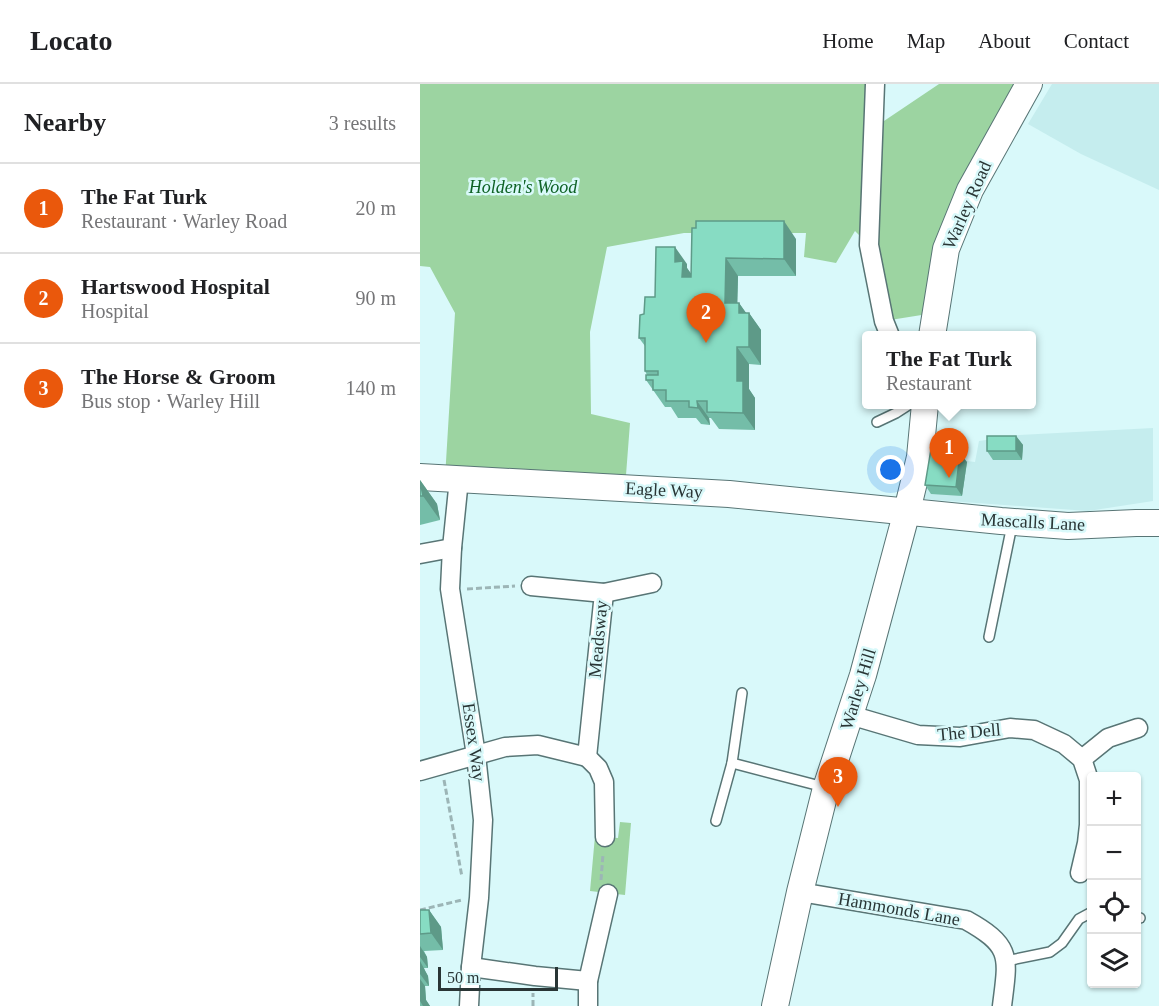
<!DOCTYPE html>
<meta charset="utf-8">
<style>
:root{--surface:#fff;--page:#f6f6f6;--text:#202124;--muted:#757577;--line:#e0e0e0;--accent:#ea580c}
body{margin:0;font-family:Georgia,serif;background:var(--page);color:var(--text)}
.controls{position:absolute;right:18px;bottom:18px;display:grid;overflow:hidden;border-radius:6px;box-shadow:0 2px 4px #0004}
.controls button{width:54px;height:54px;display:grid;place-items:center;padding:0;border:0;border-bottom:2px solid var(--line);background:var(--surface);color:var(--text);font:30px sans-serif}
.scale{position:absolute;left:18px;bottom:15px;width:120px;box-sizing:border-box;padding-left:6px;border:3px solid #293535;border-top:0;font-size:16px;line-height:21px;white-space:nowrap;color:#293535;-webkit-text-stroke:4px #d9f9fa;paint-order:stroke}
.you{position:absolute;left:471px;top:386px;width:21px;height:21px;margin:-15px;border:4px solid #fff;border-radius:50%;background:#1a73e8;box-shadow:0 0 0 9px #1a73e833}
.badge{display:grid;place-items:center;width:39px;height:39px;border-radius:50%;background:var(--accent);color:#fff;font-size:20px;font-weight:700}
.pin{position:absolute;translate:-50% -50px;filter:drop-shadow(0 2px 3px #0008)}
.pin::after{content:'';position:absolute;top:32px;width:21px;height:18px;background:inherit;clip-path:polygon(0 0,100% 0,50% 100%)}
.popup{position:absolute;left:442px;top:247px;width:174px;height:78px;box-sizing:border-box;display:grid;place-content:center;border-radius:6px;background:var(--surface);filter:drop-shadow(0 2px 4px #0005);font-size:20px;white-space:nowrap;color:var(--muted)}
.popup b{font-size:22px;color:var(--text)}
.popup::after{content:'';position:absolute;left:50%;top:100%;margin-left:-12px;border:12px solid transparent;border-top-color:var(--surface)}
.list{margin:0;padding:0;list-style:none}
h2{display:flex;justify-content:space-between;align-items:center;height:78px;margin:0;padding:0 24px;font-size:26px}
h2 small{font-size:20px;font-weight:400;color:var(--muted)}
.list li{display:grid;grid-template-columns:39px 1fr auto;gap:18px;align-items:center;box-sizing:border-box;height:90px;padding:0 24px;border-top:2px solid var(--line)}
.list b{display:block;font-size:22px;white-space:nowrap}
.list p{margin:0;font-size:20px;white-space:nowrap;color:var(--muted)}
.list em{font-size:20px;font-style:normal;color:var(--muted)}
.icon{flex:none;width:33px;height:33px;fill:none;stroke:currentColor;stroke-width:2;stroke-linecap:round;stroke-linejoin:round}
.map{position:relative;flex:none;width:739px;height:922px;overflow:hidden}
header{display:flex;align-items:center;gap:36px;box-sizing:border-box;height:84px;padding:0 30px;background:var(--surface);border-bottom:2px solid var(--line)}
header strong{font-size:28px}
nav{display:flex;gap:33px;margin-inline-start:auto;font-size:21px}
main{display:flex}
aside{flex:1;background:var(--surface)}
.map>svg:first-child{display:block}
</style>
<header>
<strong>Locato</strong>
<nav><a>Home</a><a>Map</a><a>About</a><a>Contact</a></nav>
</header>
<main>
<aside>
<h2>Nearby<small>3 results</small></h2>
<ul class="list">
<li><span class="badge">1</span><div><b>The Fat Turk</b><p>Restaurant · Warley Road</p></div><em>20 m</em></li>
<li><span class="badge">2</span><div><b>Hartswood Hospital</b><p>Hospital</p></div><em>90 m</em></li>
<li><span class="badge">3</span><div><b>The Horse &amp; Groom</b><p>Bus stop · Warley Hill</p></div><em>140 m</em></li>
</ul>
</aside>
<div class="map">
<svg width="739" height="922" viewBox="0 0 739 922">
<rect width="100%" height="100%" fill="#d9f9fa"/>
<!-- built -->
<g fill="#c5edee">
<path d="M632 0H739V106L661 70 608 40Z"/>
<path d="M733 344V417L668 427 501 415 506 372 555 378 559 357 599 351Z"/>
</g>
<!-- green -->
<g fill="#9cd4a1">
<path d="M0 0H448L461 39 519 0H609L551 104 514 229 464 237 449 161 435 147 416 179 384 173 386 149H264L187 163 170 248 171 330 210 339 205 404 25 394 35 229 10 183 0 182Z"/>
<path d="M200 738 211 739 205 811 170 807 175 752 198 754Z"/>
</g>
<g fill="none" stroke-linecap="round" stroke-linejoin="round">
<defs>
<g id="lane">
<path d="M457 338 476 329 490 320"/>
<path d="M569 553 592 441"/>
<path d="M322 609 312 679 404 703"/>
<path d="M296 737 312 679"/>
<path d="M716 834H720"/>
<path d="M586 877 630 868 642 859 659 835 672 828"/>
</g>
<g id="street">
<path d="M455 0 449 161 464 237 470 252"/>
<path d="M39 395 32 464 30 505 56 671 63 736 59 814 51 883 49 922"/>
<path d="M0 470 32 464"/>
<path d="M184 509 232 499"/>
<path d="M430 631 498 651 540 653 590 644 614 646 644 660 662 675 669 696V741L667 759 660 789"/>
<path d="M167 673 178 684 184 698 185 753"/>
<path d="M662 675 688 654 718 644"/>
<path d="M0 687 85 663 118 661 167 673 184 509 111 502"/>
<path d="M380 808 546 836C593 862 588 873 582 922"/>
<path d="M51 883 115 892 168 897"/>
<path d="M168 922V897L188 810"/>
</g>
<g id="secondary">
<path d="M512 252 526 165 550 106 609 0"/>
<path d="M0 393 309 410 581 437 648 442 716 439H739"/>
<path d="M355 922 380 808 406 704 443 591 487 427 500 373 505 320"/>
</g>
</defs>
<!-- lane casing -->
<use href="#lane" stroke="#587575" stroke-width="12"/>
<!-- street casing -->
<use href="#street" stroke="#587575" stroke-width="21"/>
<!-- secondary casing -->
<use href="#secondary" stroke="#587575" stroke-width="28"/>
<!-- path -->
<g stroke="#9cb5b6" stroke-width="3" stroke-dasharray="6 3" stroke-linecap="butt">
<path d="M47 505 95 502"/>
<path d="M24 696 42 793"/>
<path d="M181 796 183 770"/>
<path d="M0 826 42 816"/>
<path d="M113 922V909"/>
</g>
<!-- lane -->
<use href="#lane" stroke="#fff" stroke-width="9"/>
<!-- street -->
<use href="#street" stroke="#fff" stroke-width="18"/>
<!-- secondary -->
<use href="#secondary" stroke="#fff" stroke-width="26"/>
</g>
<!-- wall -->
<g fill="#74bda8">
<path d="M272 144 376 155V192H318L317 219H319L326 229H329L341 246V281L329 280V305L335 314V346L299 345 291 334H289L290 341 281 340 276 334H258L251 323H245L226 296 227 291 225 287V262L219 254 224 230 235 213 267 180V184L271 190Z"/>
<path d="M596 352 603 361 602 376H573L567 367Z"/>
<path d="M547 378 542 412 511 410 505 401Z"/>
<path d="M0 396 17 420 20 436 0 441Z"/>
<path d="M0 826H9L21 843 23 866 4 867 7 873 8 884H4L5 887 8 892 9 902H5L6 916 10 922H0Z"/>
</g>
<!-- shaded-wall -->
<g fill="#5e9a88">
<path d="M364 137 376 155V192L364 175Z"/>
<path d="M255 163 267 180V184L275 195 262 193 255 178Z"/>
<path d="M306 174 318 192 317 236 305 219Z"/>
<path d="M319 219 329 233V229L341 246V281L329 263 319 229Z"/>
<path d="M317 263 329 280V305L335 314V346L323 329 317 297Z"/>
<path d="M277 317 289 334 290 341 278 324Z"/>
<path d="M596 352 603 361 602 376 596 367Z"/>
<path d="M540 369 547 378 542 412 536 403Z"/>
<path d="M0 396 17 420 20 436 3 412Z"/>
<path d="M9 826 21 843 23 866 11 849Z"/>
<path d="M0 862 7 873 8 884 0 873Z"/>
<path d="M0 877 8 892 9 902 0 890Z"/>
<path d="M0 895 5 902 6 916 10 922H3L0 917Z"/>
</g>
<!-- building -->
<g fill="#87dcc3" stroke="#5e9a88" stroke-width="1.5">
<path d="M276 137H364V175L306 174 305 219H319V229H329V263H317V297H323V329L287 328V317H277L278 324 269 323V317H246V306H233V296H226V291H238V287H225V254H219L220 231 224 230 225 213H235L236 163H255V178L263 177 262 193H271L272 144H276Z"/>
<rect x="567" y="352" width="29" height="15"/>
<path d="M511 365 540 369 536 403 505 401Z"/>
<path d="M0 397 3 412H0Z"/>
<path d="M0 826H9L11 849 0 850Z"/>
</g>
<g text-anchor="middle" stroke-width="5" stroke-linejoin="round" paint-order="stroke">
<!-- park labels -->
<g font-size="18" font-style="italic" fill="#0e6225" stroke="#d9f9fa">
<text x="103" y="109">Holden's Wood</text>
</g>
<!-- street labels -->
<g font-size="18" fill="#293535" stroke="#d9f9fa">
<text transform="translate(547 121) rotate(-66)" y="6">Warley Road</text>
<text transform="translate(244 406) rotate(3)" y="6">Eagle Way</text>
<text transform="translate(613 438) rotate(3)" y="6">Mascalls Lane</text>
<text transform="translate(178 555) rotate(-85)" y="6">Meadsway</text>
<text transform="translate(438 605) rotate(-73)" y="6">Warley Hill</text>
<text transform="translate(549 648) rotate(-5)" y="6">The Dell</text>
<text transform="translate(54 658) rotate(82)" y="6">Essex Way</text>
<text transform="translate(479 825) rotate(10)" y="6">Hammonds Lane</text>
</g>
</g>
</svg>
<div class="controls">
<button>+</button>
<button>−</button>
<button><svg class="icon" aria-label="locate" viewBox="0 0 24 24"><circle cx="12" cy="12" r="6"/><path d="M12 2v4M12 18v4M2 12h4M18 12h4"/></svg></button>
<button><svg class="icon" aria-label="layers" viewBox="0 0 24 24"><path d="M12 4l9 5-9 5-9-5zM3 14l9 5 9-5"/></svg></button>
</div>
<div class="scale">50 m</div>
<div class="you"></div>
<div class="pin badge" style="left:529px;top:394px">1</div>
<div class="popup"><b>The Fat Turk</b>Restaurant</div>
<div class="pin badge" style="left:286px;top:259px">2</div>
<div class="pin badge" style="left:418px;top:723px">3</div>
</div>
</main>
